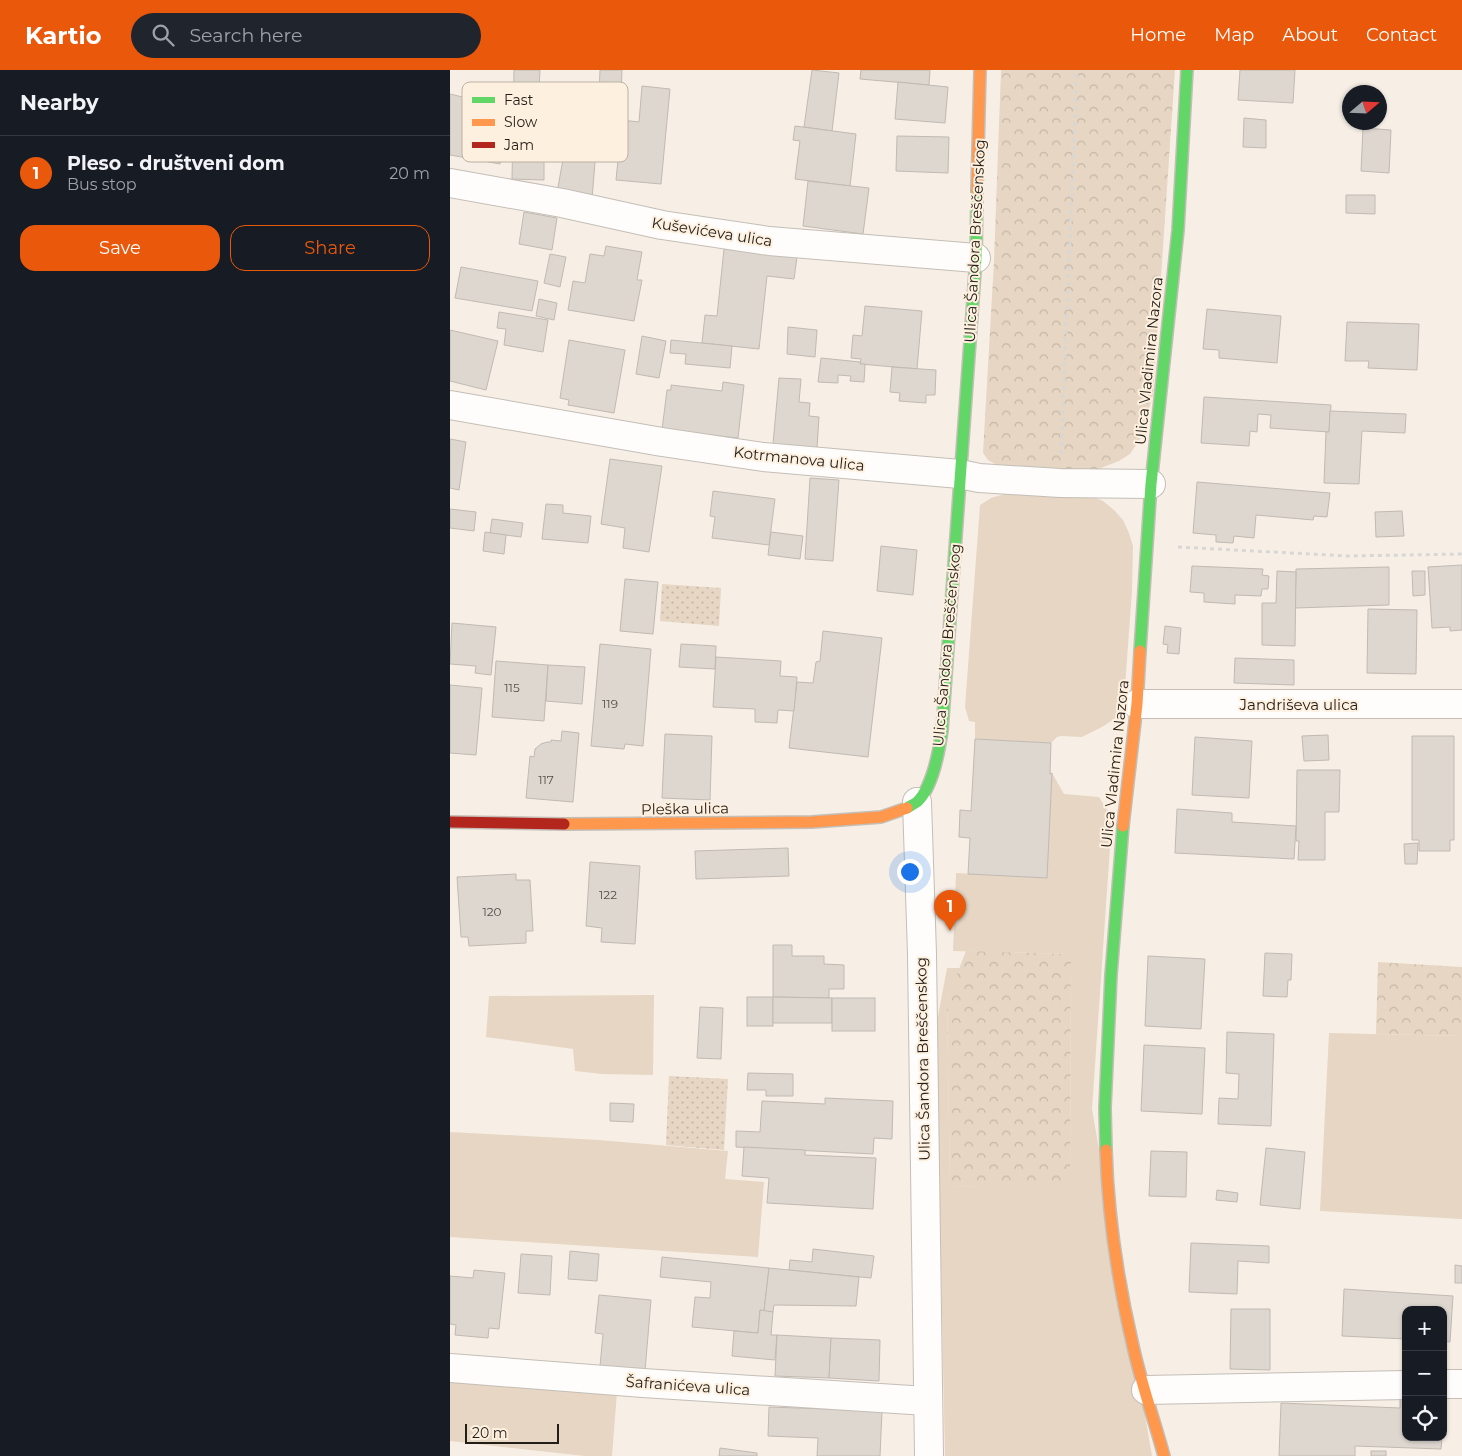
<!DOCTYPE html>
<meta charset="utf-8">
<style>
:root{--surface:#171b24;--page:#20242c;--text:#f1f3f6;--muted:#9ea1a6;--line:#363941;--accent:#ea580c}
body{margin:0;font-family:Montserrat,sans-serif;background:var(--page);color:var(--text)}
.controls{position:absolute;right:15px;bottom:15px;display:grid;overflow:hidden;border-radius:10px;box-shadow:0 1px 4px #0004}
.controls button{width:45px;height:45px;display:grid;place-items:center;padding:0;border:0;border-bottom:1px solid var(--line);background:var(--surface);color:var(--text);font:25px sans-serif}
.compass{position:absolute;left:892px;top:15px;width:45px;height:45px;border-radius:50%;background:var(--surface);box-shadow:0 1px 4px #0004;rotate:71deg}
.scale{position:absolute;left:15px;bottom:12px;width:94px;box-sizing:border-box;padding-left:5px;border:2px solid #221d17;border-top:0;font-size:14px;line-height:18px;white-space:nowrap;color:#221d17;-webkit-text-stroke:4px #fef0df;paint-order:stroke}
.you{position:absolute;left:459px;top:801px;width:18px;height:18px;margin:-12px;border:4px solid #fff;border-radius:50%;background:#1a73e8;box-shadow:0 0 0 8px #1a73e833}
.badge{display:grid;place-items:center;width:32px;height:32px;border-radius:50%;background:var(--accent);color:#fff;font-size:16px;font-weight:700}
.pin{position:absolute;translate:-50% -41px;filter:drop-shadow(0 1px 2px #0008)}
.pin::after{content:'';position:absolute;top:26px;width:18px;height:15px;background:inherit;clip-path:polygon(0 0,100% 0,50% 100%)}
.list{margin:0;padding:0;list-style:none}
h2{display:flex;justify-content:space-between;align-items:center;height:65px;margin:0;padding:0 20px;font-size:21px}
h2 small{font-size:16px;font-weight:400;color:var(--muted)}
.list li{display:grid;grid-template-columns:32px 1fr auto;gap:15px;align-items:center;box-sizing:border-box;height:75px;padding:0 20px;border-top:1px solid var(--line)}
.list b{display:block;font-size:19px;white-space:nowrap}
.list p{margin:0;font-size:16px;white-space:nowrap;color:var(--muted)}
.list em{font-size:16px;font-style:normal;color:var(--muted)}
.actions{display:flex;gap:10px;padding:15px 20px}
.actions a{flex:1;padding:11px 0;border:1px solid var(--accent);border-radius:15px;text-align:center;font-size:18px;color:var(--accent)}
.actions .main{background:var(--accent);color:#fff}
.icon{flex:none;width:28px;height:28px;fill:none;stroke:currentColor;stroke-width:2;stroke-linecap:round;stroke-linejoin:round}
.map{position:relative;flex:none;width:1012px;height:1386px;overflow:hidden}
header{display:flex;align-items:center;gap:30px;box-sizing:border-box;height:70px;padding:0 25px;background:var(--accent);color:#fff}
header strong{font-size:24px}
nav{display:flex;gap:28px;margin-inline-start:auto;font-size:18px}
.search{width:350px;height:45px;background:var(--page);display:flex;align-items:center;gap:12px;box-sizing:border-box;padding:0 18px;border-radius:28px;color:var(--muted);font-size:19px}
main{display:flex}
aside{flex:1;background:var(--surface)}
.map>svg:first-child{display:block}
</style>
<header>
<strong>Kartio</strong>
<div class="search"><svg class="icon" aria-label="search" viewBox="0 0 24 24"><circle cx="10" cy="10" r="6"/><path d="M15 15l6 6"/></svg>Search here</div>
<nav><a>Home</a><a>Map</a><a>About</a><a>Contact</a></nav>
</header>
<main>
<aside>
<h2>Nearby<small></small></h2>
<ul class="list">
<li><span class="badge">1</span><div><b>Pleso - društveni dom</b><p>Bus stop</p></div><em>20 m</em></li>
</ul>
<div class="actions"><a class="main">Save</a><a>Share</a></div>
</aside>
<div class="map">
<svg width="1012" height="1386" viewBox="0 0 1012 1386">
<defs>
<pattern id="forest-crowns" width="20" height="18" patternUnits="userSpaceOnUse" patternTransform="scale(1.25)"><rect width="20" height="18" fill="#e6d6c3"/><path d="M2 6a3 3 0 1 1 6 0M12 15a3 3 0 1 1 6 0" fill="none" stroke="#c5b7a7"/></pattern>
<pattern id="garden-dots" width="8" height="8" patternUnits="userSpaceOnUse" patternTransform="scale(1.25)"><rect width="8" height="8" fill="#e6d6c3"/><path d="M2 2h.1M6 6h.1" fill="none" stroke="#c5b7a7" stroke-width="1.8" stroke-linecap="round"/></pattern>
</defs>
<rect width="100%" height="100%" fill="#f7efe6"/>
<!-- grass -->
<g fill="#e6d6c3">
<path d="M558 423 639 425 653 431 664 440 673 450 679 463 683 476 682 521 673 643 652 657 632 667 611 666 607 667 601 673 525 669V652L519 651 515 637 530 435 541 428Z"/>
<path d="M602 703 614 724 649 727 662 748 642 1039 702 1386H495L486 957 497 898H510L497 930 500 1117 620 1113 621 884 503 881 506 803 597 808Z"/>
<path d="M204 925 203 1005 152 1004 125 1001 123 979 36 967 39 926Z"/>
<path d="M879 963 1012 966V1149L870 1141Z"/>
<path d="M0 1062 149 1070 278 1081 275 1109 314 1112 308 1187 0 1167Z"/>
<path d="M0 1307 167 1322 162 1386H135L0 1371Z"/>
</g>
<!-- forest -->
<g fill="url(#forest-crowns)">
<path d="M551 0H725L703 325 690 369 680 384 669 391 643 401 552 398 538 390 533 383 544 191Z"/>
<path d="M516 881 621 884 620 1114 500 1117 497 930Z"/>
<path d="M928 892 1012 897V966L926 964Z"/>
</g>
<!-- garden -->
<g fill="url(#garden-dots)">
<path d="M212 514 271 518 269 556 210 551Z"/>
<path d="M219 1006 278 1009 274 1080 216 1075Z"/>
</g>
<!-- building -->
<g fill="#ddd7d0" stroke="#c0bab3">
<path d="M64 0H90L89 20H94V110L62 109Z"/>
<path d="M150 0H172L171 26 149 25Z"/>
<path d="M362 0 389 3 382 61 354 57Z"/>
<path d="M411 0H480L479 15 410 9Z"/>
<path d="M790 0H845L843 33 788 30Z"/>
<path d="M448 12 498 17 495 53 445 49Z"/>
<path d="M192 16 220 19 211 114 166 110 172 50 189 52Z"/>
<path d="M0 24 58 38 50 94 0 85Z"/>
<path d="M794 48 816 50V78L793 77Z"/>
<path d="M345 56 406 64 400 116 345 109 350 71 343 70Z"/>
<path d="M913 58 941 60 939 103 911 101Z"/>
<path d="M447 66 499 67 498 103 446 101Z"/>
<path d="M146 80 142 129 107 123 113 89 120 91 122 81Z"/>
<path d="M358 111 419 118 413 164 353 156Z"/>
<path d="M896 125H925V144L896 143Z"/>
<path d="M74 142 107 148 102 180 69 174Z"/>
<path d="M156 176 192 182 187 210H192L184 251 118 240 123 211 135 213 140 184 154 186Z"/>
<path d="M274 179 347 187 344 209 317 206 309 279 252 273 255 245 267 246Z"/>
<path d="M100 184 116 187 110 217 94 213Z"/>
<path d="M11 197 88 211 82 241 5 228Z"/>
<path d="M89 229 107 233 104 250 86 246Z"/>
<path d="M415 236 472 241 467 299 410 294 411 289 401 288 403 265 412 266Z"/>
<path d="M757 239 831 246 827 293 769 288V280L753 279Z"/>
<path d="M49 242 98 250 93 282 54 275 56 259 47 258Z"/>
<path d="M897 252 969 254 967 300 918 298 919 291H895Z"/>
<path d="M338 257 367 260 365 287 337 284Z"/>
<path d="M0 260 48 271 36 320 0 311Z"/>
<path d="M192 266 216 271 209 308 186 304Z"/>
<path d="M119 270 175 280 164 343 118 335 119 330 110 328Z"/>
<path d="M221 270 282 276 280 298 235 294 236 284 220 283Z"/>
<path d="M371 288 410 292V294H415L414 312 400 311 401 306 388 305V313L368 312Z"/>
<path d="M442 297 486 300 485 325H476V333L449 331 450 323 440 322Z"/>
<path d="M329 308 351 309 349 332 360 333 359 346 369 347 367 378 323 374Z"/>
<path d="M273 312 294 315 288 368 212 360 217 320H221V315L272 321Z"/>
<path d="M754 327 881 335 879 362 820 358 821 345 808 344 807 362 800 361 799 376 751 373Z"/>
<path d="M880 341 956 344 955 363 912 361 909 414 874 413 876 362H879Z"/>
<path d="M0 369 16 372 9 420 0 418Z"/>
<path d="M160 389 212 396 199 482 173 478 175 458 151 454Z"/>
<path d="M360 408 389 410 383 491 355 489Z"/>
<path d="M747 412 880 423 877 447 864 446 863 450 806 445 804 468 784 466 783 473 766 472V465L743 463Z"/>
<path d="M263 421 325 429 319 475 262 468 265 447 260 446Z"/>
<path d="M96 434 113 435V443L141 446 138 473 92 469Z"/>
<path d="M0 439 26 442 24 461 0 458Z"/>
<path d="M952 441 954 466 926 467 925 442Z"/>
<path d="M42 449 73 453 71 467 40 463Z"/>
<path d="M35 462 56 465 54 484 33 481Z"/>
<path d="M321 462 353 466 350 489 318 485Z"/>
<path d="M431 476 467 480 463 525 427 521Z"/>
<path d="M1012 495V560L1000 561V557L982 558 978 497Z"/>
<path d="M742 496 813 499 812 505 819 506 818 519H812L811 526 785 525V534L754 532V523L740 522Z"/>
<path d="M939 497V535L845 538 846 499Z"/>
<path d="M827 501 846 502 845 576 812 575V533H826Z"/>
<path d="M962 501H975V525L963 526Z"/>
<path d="M175 509 208 512 203 564 170 561Z"/>
<path d="M918 539 967 540 966 604 917 603Z"/>
<path d="M2 553 46 557 41 605 25 603 26 596 0 594Z"/>
<path d="M715 556 731 558 729 584 717 583 718 575 713 574Z"/>
<path d="M373 561 432 568 418 687 339 678 347 612 363 613 366 592 370 591Z"/>
<path d="M150 574 201 579 193 676 175 674 174 679 141 676Z"/>
<path d="M231 574 266 576 265 599 229 597Z"/>
<path d="M266 587 331 591 330 606 347 607 344 641 328 640 327 653 305 652V639L263 637Z"/>
<path d="M785 588 844 590V615L784 613Z"/>
<path d="M46 591 98 595 94 651 42 647Z"/>
<path d="M98 595 135 597 132 634 96 631Z"/>
<path d="M0 615 32 618 26 685 0 683Z"/>
<path d="M112 661 129 663 123 732 76 728 80 686 84 687 85 679 91 674 97 672H101V670L111 671Z"/>
<path d="M215 664 262 666 260 730 212 728Z"/>
<path d="M878 665 879 690 854 691 852 666Z"/>
<path d="M962 666H1004V770H1000V781H969V770H962Z"/>
<path d="M745 667 802 671 799 728 742 725Z"/>
<path d="M525 669 601 673 600 704 602 703 597 808 518 804 520 768 509 767 510 740 521 741Z"/>
<path d="M847 700H890L889 742H875V790H848L849 771H846Z"/>
<path d="M727 739 782 743V752L846 756 844 789 725 783Z"/>
<path d="M968 773 967 794H955L954 774Z"/>
<path d="M338 778 339 806 246 809 245 781Z"/>
<path d="M140 792 190 796 185 874 151 872 152 858 136 856Z"/>
<path d="M66 804V810H80L83 861H76V873L19 876 18 867H11L7 807Z"/>
<path d="M323 875H342V886H374V894L394 895V919H379V928L323 927Z"/>
<path d="M815 883 842 884 841 910H838L837 927 813 926Z"/>
<path d="M698 886 755 889 751 959 695 956Z"/>
<rect x="297" y="927" width="26" height="29"/>
<path d="M323 927 382 928V953H323Z"/>
<rect x="382" y="928" width="43" height="33"/>
<path d="M250 937 273 938 271 989 247 988Z"/>
<path d="M777 962 824 964 821 1056 768 1054 769 1028 788 1029 789 1004 776 1003Z"/>
<path d="M694 975 755 978 752 1044 691 1041Z"/>
<path d="M298 1003 343 1004V1026H316V1020H297Z"/>
<path d="M375 1028 443 1031 442 1069 424 1068 423 1084 286 1077V1061L310 1062 312 1031 375 1034Z"/>
<path d="M160 1033 184 1034 183 1052 160 1051Z"/>
<path d="M294 1077 355 1080V1085L426 1088 423 1139 317 1133 319 1108 292 1106Z"/>
<path d="M816 1078 855 1082 850 1139 810 1135Z"/>
<path d="M701 1081 737 1082 736 1127 699 1126Z"/>
<path d="M767 1120 788 1123 787 1132 766 1130Z"/>
<path d="M741 1173 819 1176V1193L788 1191 787 1224 739 1222Z"/>
<path d="M363 1179 424 1186 421 1208 339 1200 340 1190 362 1192Z"/>
<path d="M120 1181 149 1184 147 1211 118 1209Z"/>
<path d="M71 1184 102 1186 100 1225 68 1223Z"/>
<path d="M212 1187 319 1198 314 1241 310 1240 308 1263 242 1257 245 1227 260 1228 261 1212 210 1207Z"/>
<path d="M1005 1195 1012 1196V1213H1005Z"/>
<path d="M319 1198 409 1207 406 1236 324 1235 323 1242 314 1241Z"/>
<path d="M24 1200 55 1203 49 1259 39 1258 38 1268 5 1265 6 1255 0 1254V1206L23 1208Z"/>
<path d="M894 1219 1003 1226 1000 1272 993 1271V1240H956V1269L892 1266Z"/>
<path d="M149 1225 201 1230 195 1301 150 1296 153 1264 145 1263Z"/>
<path d="M781 1239H820V1300L780 1299Z"/>
<path d="M310 1240 323 1242 321 1265H327L325 1290 282 1286 284 1261 308 1263Z"/>
<path d="M327 1265 381 1268 379 1308 325 1306Z"/>
<path d="M381 1268 430 1270 429 1311 379 1308Z"/>
<path d="M950 1329H956V1367H992L991 1379 905 1376V1386H829L831 1333 950 1338Z"/>
<path d="M319 1337 432 1341 430 1386H367L368 1368 318 1366Z"/>
<path d="M270 1378 307 1383V1386H269Z"/>
<rect x="921" y="1381" width="15" height="5"/>
</g>
<g fill="none" stroke-linecap="round" stroke-linejoin="round">
<defs>
<g id="street">
<path d="M0 113 112 133 212 155 319 171 526 188"/>
<path d="M0 335 212 372 313 387 510 404 529 408 610 413 701 414"/>
<path d="M687 634H1012"/>
<path d="M467 732 472 884 479 1386"/>
<path d="M0 1298 193 1313 477 1331"/>
<path d="M993 1314H1012"/>
<path d="M696 1320 956 1315"/>
</g>
<g id="fast">
<path d="M690 581 701 414 728 160 737 0"/>
<path d="M457 738C460 736 464 734 467 732 483 717 489 681 492 661L526 188 527 121"/>
<path d="M656 1080 655 1038 661 905 673 756"/>
</g>
<g id="slow">
<path d="M527 121 530 0"/>
<path d="M114 754 362 752 431 747 457 738"/>
<path d="M673 756 687 634 690 581"/>
<path d="M656 1080C658 1146 668 1212 683 1276 691 1313 704 1349 714 1386"/>
</g>
<path id="jam" d="M0 752 114 754"/>
</defs>
<!-- street casing -->
<use href="#street" stroke="#c4beb7" stroke-width="30"/>
<!-- fast casing -->
<use href="#fast" stroke="#c4beb7" stroke-width="14"/>
<!-- slow casing -->
<use href="#slow" stroke="#c4beb7" stroke-width="14"/>
<!-- jam casing -->
<use href="#jam" stroke="#c4beb7" stroke-width="14"/>
<!-- path -->
<g stroke="#d9d7d5" stroke-width="3" stroke-dasharray="4 4" stroke-linecap="butt">
<path d="M611 384 627 0"/>
<path d="M728 477 898 486 1012 484"/>
</g>
<!-- street -->
<use href="#street" stroke="#fefdfb" stroke-width="28"/>
<!-- fast -->
<use href="#fast" stroke="#63d668" stroke-width="11"/>
<!-- slow -->
<use href="#slow" stroke="#ff974d" stroke-width="11"/>
<!-- jam -->
<use href="#jam" stroke="#b3261e" stroke-width="11"/>
</g>
<g text-anchor="middle" stroke-width="4" stroke-linejoin="round" paint-order="stroke">
<!-- number labels -->
<g font-size="12" fill="#534e47">
<text x="62" y="622">115</text>
<text x="160" y="638">119</text>
<text x="96" y="714">117</text>
<text x="158" y="829">122</text>
<text x="42" y="846">120</text>
</g>
<!-- street labels -->
<g font-size="15" fill="#221d17" stroke="#fef0df">
<text transform="translate(262 162) rotate(9)" y="5">Kuševićeva ulica</text>
<text transform="translate(525 171) rotate(-87)" y="5">Ulica Šandora Breščenskog</text>
<text transform="translate(699 291) rotate(-84)" y="5">Ulica Vladimira Nazora</text>
<text transform="translate(349 389) rotate(6)" y="5">Kotrmanova ulica</text>
<text transform="translate(497 575) rotate(-85)" y="5">Ulica Šandora Breščenskog</text>
<text x="849" y="640">Jandriševa ulica</text>
<text transform="translate(665 694) rotate(-84)" y="5">Ulica Vladimira Nazora</text>
<text transform="translate(235 739) rotate(-1)" y="5">Pleška ulica</text>
<text transform="translate(473 989) rotate(-91)" y="5">Ulica Šandora Breščenskog</text>
<text transform="translate(238 1316) rotate(4)" y="5">Šafranićeva ulica</text>
</g>
</g>
<!-- legend -->
<rect x="12" y="12" width="166" height="80" rx="8" fill="#fef0df" stroke="#bcb1a3" stroke-width="1"/>
<rect x="22" y="27" width="23" height="6" fill="#63d668"/>
<rect x="22" y="49" width="23" height="7" fill="#ff974d"/>
<rect x="22" y="72" width="23" height="6" fill="#b3261e"/>
<g font-size="14" fill="#221d17">
<text x="54" y="35">Fast</text>
<text x="54" y="57">Slow</text>
<text x="54" y="80">Jam</text>
</g>
</svg>
<div class="controls">
<button>+</button>
<button>−</button>
<button><svg class="icon" aria-label="locate" viewBox="0 0 24 24"><circle cx="12" cy="12" r="6"/><path d="M12 2v4M12 18v4M2 12h4M18 12h4"/></svg></button>
</div>
<svg class="compass" viewBox="-18 -18 36 36"><path d="M0-13l5 13h-10z" fill="#e53935"/><path d="M0 13l5-13h-10z" fill="#9ea1a6"/></svg>
<div class="scale">20 m</div>
<div class="you"></div>
<div class="pin badge" style="left:500px;top:861px">1</div>
</div>
</main>
